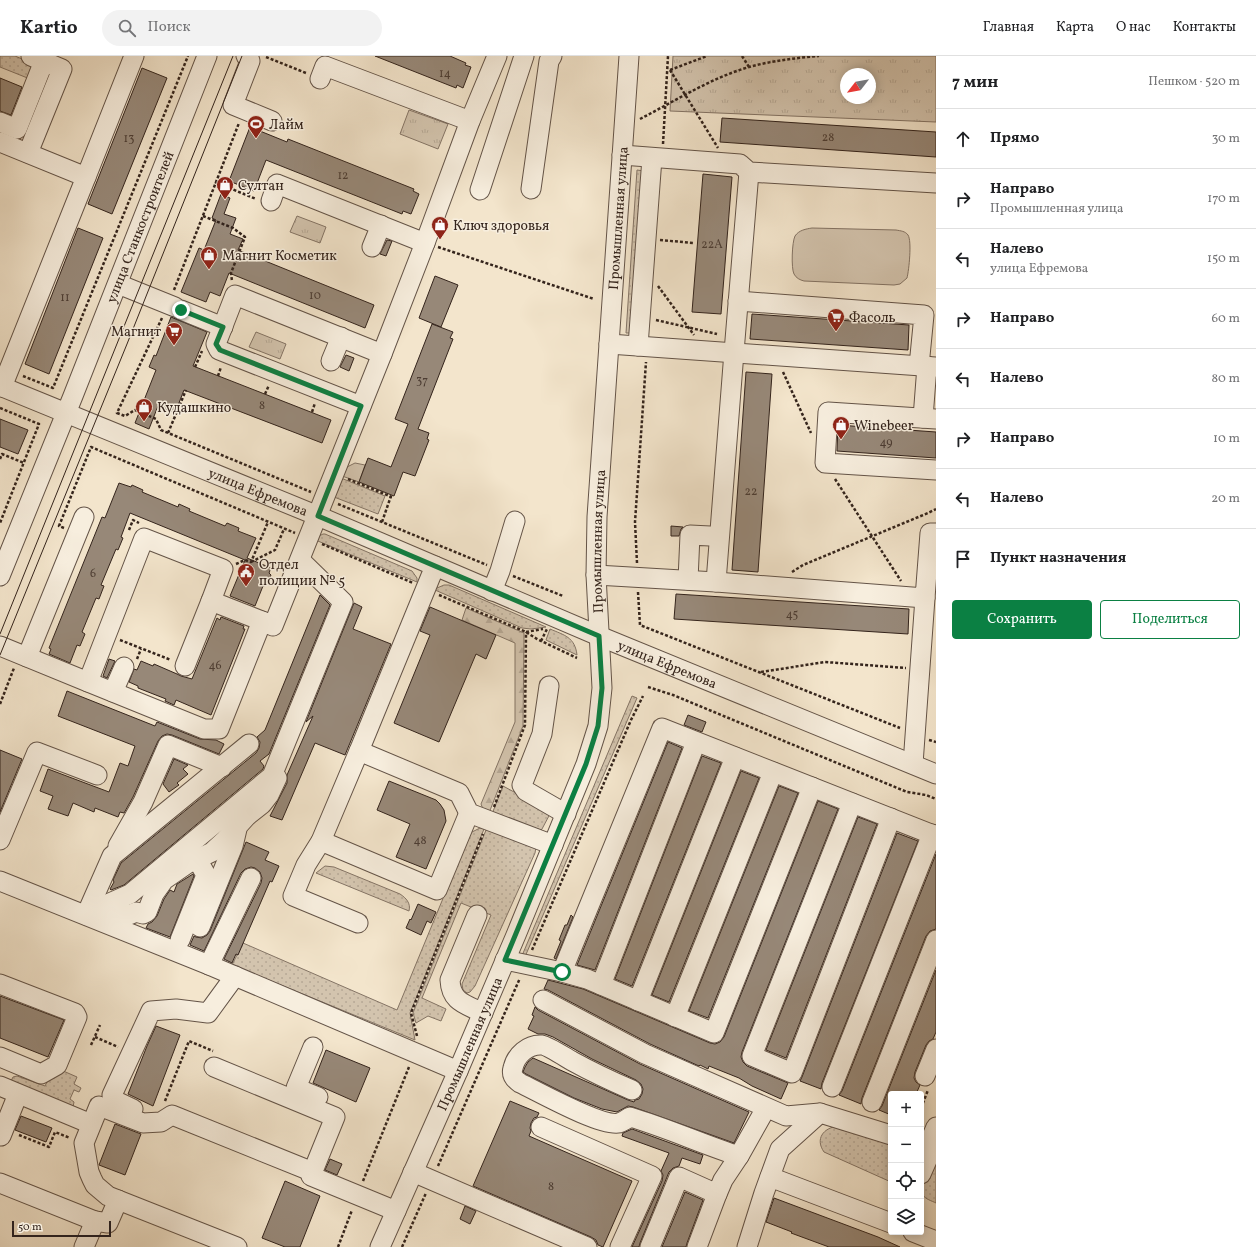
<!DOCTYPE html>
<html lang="ru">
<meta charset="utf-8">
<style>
:root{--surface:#fff;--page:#f2f2f2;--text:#202124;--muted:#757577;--line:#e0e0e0;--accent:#0b8043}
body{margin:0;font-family:Vollkorn,serif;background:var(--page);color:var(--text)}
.controls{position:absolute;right:12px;bottom:12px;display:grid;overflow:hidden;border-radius:4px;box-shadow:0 2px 10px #0003}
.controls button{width:36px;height:36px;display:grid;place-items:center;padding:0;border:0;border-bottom:1px solid var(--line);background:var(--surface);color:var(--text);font:20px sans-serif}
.compass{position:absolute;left:840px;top:12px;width:36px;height:36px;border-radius:50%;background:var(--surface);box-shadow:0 2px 10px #0003;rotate:239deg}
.scale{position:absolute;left:12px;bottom:10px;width:99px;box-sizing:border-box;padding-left:4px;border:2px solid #34241c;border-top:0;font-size:11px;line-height:14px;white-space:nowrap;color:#34241c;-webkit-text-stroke:3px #f7eede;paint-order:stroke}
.stop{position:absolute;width:12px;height:12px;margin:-9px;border:3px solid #0b8043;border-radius:50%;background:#fff}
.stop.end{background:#0b8043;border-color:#fff;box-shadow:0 1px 4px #0008}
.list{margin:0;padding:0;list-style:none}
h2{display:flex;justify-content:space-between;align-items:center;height:52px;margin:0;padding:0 16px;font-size:17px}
h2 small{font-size:13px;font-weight:400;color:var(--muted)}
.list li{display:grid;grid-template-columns:26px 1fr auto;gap:12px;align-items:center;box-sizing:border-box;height:60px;padding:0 16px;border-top:1px solid var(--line)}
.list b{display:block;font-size:15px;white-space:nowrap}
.list p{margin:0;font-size:13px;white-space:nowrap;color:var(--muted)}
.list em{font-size:13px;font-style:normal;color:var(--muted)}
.actions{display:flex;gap:8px;padding:12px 16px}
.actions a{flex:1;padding:9px 0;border:1px solid var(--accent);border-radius:4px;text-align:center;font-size:14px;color:var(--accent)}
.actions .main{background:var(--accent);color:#fff}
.icon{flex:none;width:22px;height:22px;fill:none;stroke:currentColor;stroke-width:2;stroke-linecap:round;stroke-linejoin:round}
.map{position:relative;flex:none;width:936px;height:1191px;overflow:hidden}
header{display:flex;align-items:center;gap:24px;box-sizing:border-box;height:56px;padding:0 20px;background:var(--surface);border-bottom:1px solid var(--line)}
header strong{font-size:19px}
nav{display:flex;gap:22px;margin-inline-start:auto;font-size:14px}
.search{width:280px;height:36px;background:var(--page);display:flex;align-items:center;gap:10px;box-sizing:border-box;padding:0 14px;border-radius:22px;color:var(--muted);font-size:15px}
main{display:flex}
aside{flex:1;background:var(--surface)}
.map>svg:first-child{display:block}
</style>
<header>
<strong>Kartio</strong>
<div class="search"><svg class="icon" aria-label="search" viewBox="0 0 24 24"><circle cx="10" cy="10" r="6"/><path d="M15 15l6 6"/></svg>Поиск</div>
<nav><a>Главная</a><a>Карта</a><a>О нас</a><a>Контакты</a></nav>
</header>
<main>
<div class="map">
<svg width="936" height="1191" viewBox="0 0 936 1191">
<defs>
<pattern id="grass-dots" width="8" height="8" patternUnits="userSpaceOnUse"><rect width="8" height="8" fill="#d3c4ae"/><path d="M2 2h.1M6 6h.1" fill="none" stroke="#b6a895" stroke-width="1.8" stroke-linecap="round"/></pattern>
<pattern id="forest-firs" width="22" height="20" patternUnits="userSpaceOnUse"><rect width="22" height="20" fill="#d3c4ae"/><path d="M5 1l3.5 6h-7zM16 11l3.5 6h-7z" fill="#b6a895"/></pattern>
<pattern id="park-tufts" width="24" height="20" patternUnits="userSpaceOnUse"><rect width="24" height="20" fill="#d3c4ae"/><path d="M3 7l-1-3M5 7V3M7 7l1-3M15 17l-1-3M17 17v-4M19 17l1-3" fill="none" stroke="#b6a895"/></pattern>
</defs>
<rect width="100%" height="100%" fill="#f3e5cc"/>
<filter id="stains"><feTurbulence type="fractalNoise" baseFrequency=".005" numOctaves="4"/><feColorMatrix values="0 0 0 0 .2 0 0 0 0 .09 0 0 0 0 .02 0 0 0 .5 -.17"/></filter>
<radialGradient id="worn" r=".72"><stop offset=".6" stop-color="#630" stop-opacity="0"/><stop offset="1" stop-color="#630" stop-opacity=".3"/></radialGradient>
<!-- grass -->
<g fill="url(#grass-dots)" stroke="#847465">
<path d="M0 0H15L36 9 30 23 0 11Z"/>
<path d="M637 114 644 115 633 277H626Z"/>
<path d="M341 422 385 440 378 458 334 441Z"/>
<path d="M323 478H325L412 515 417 522V526L313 483Z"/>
<path d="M444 529H449L546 571 531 573 522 572 435 534 437 532Z"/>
<path d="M550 573C564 579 575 581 577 599L546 584Z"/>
<path d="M632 640 637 642 524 903 521 902Z"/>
<path d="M503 730 551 756 542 773 541 774 492 758Z"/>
<path d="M488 769 536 791 535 797 475 930 470 936 467 937 463 934 462 928 491 859 461 847 422 942 446 953 441 965 428 960 416 967 413 957Z"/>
<path d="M480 772 484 773 410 957 415 984 232 909 243 887 397 954 470 777Z"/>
<path d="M325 810 334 811 400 838C406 842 411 847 409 855L316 817Z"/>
<path d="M61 1014 77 1021 74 1028 81 1032 79 1036 74 1034 70 1043 74 1046 73 1051 10 1027 13 1021 17 1020 45 1030 48 1024Z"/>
<path d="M838 1070 891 1087V1126L824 1096C815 1083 823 1072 838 1070Z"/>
<path d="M935 1101 936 1102V1147C932 1145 925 1143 923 1139 917 1132 931 1109 935 1101Z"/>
</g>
<!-- forest -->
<path fill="url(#forest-firs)" stroke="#847465" d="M466 552 524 577 523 670 489 757 483 753 481 748 515 666V587L462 564Z"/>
<!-- park -->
<g fill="url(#park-tufts)" stroke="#847465" fill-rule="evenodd">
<path d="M673 0H936V66L670 55ZM846 18H870V42H846Z"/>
<path d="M409 54 448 68 438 93 400 78Z"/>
<path d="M297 160 326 171 320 187 290 176Z"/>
<path d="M256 276 286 288 280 303 249 291Z"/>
</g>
<!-- garden -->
<g fill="#d3c4ae" stroke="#847465">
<path d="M812 172 896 174C901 175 905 175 908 179 912 185 909 214 907 222L900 228 894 229 804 225C800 224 796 222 794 218 791 212 792 186 795 180 799 174 806 173 812 172Z"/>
<path d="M355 407 365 409 359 426 342 420 347 411Z"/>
</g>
<!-- building -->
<g fill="#978878" stroke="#34241c">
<path d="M375 0H450L466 7 465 9 471 11 463 32 457 29 456 32Z"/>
<path d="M142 12 167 22 112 158 88 148Z"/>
<path d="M0 22 22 31 11 59 0 55Z"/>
<path d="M722 62 936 76V101L720 86Z"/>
<path d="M250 71 287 86 288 83 414 133 413 135 419 138 411 158 403 155 402 158 266 104 254 135 229 125Z"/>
<path d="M703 118 732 121 721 258 692 256Z"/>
<path d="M221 138 230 142 224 158 236 162 230 178 243 183 238 194 374 249 365 272 229 217 220 240 210 236 206 246 181 236 199 192 204 194 216 164 212 162Z"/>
<path d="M78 172 103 182 49 318 25 308Z"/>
<path d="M387 184 392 185 386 200 380 198Z"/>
<path d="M435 220 458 229 441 271 419 262Z"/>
<path d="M752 258 909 269 908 294 750 283Z"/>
<path d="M171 261 207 276 193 310 331 364 322 387 184 334 175 357 158 350 149 373 135 367 156 314 149 311 154 299 156 300Z"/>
<path d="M432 268 453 276 450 282 453 283 418 373 429 377 427 383 429 384 415 420 403 416 394 440 359 426 368 402 391 411 408 368 395 363Z"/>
<path d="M346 299 354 302 349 315 340 311Z"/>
<path d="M746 316 772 318 758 516 732 514Z"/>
<path d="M0 363 28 374 18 398 0 391Z"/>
<path d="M838 369 936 376V402L837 395Z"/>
<path d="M119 427 131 431 132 429 143 434 142 436 178 451 179 448 190 453 189 455 225 470 227 467 239 472 238 475 256 482 247 502 271 512 269 517 271 519 267 529 263 530 255 550 230 540 245 504 130 457 121 481 123 482 118 494 116 493 101 529 104 530 99 543 96 542 82 576 85 578 80 590 77 589 70 607 49 598 51 593 49 592 102 461 105 462Z"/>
<path d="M671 470 683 471 681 473 679 480H671Z"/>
<path d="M676 538 909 553 908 578 674 563Z"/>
<path d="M320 539 330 549 269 698 260 705 264 710 263 713 124 829 111 834 110 833 114 826 113 824 121 807 256 697 259 692 260 686 257 681 265 674Z"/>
<path d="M354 547 362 551 353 573 391 588 345 699 315 687 282 764 270 760 287 727V719L313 660 306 666Z"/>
<path d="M430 551 496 579 486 603 476 598 439 686 394 667 430 579 420 575Z"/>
<path d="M221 561 244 570 243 573H245L211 659 176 644 174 649 165 645 166 643 138 632V630L129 626 134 613 137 614 141 605 153 610 154 608 177 618 181 620 192 623 217 562 220 564Z"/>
<path d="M109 603 115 605 107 622 103 620Z"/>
<path d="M67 635 155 670 157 666 200 683 216 684 224 688 219 698 172 679 167 678 162 680 158 685 133 741 124 757 120 756 118 761 95 752 94 756 73 747 68 760 48 753 53 740 40 735 48 713 109 736 120 707 128 710 135 690 58 660Z"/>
<path d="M688 659 706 666 702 676 684 669Z"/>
<path d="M668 686 682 692 595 914 577 909Z"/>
<path d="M0 694 22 703 0 756Z"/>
<path d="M702 700 721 707 632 930 615 923Z"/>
<path d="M174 703 188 709 183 713 188 718 177 727 179 729 169 736 163 728Z"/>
<path d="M741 715 759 722 669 946 652 939Z"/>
<path d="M389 725 436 744 440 748 444 754 446 765 426 813 396 801 410 768 377 754Z"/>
<path d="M779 730 798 737 708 962 689 955Z"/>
<path d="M818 745 838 753 742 996 741 1001 743 1006 747 1010 788 1027 781 1043 752 1030 739 1022 709 1010 708 1013 700 1009 699 1010 650 988 548 934 544 933 548 924 583 933 710 987 715 988 720 986 724 981Z"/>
<path d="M858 761 877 768 786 1002 766 994Z"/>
<path d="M897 777 918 785 822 1027 821 1033 800 1025 802 1021Z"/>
<path d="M246 786 269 796 265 804 279 810 272 826 270 825 238 899 236 898 232 907 224 903 261 827 262 822 260 816 255 812 251 811 245 813 241 817 204 895 190 889 194 880 196 881 202 882 207 879 210 875Z"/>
<path d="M936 798V873L930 875 926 880 862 1042 861 1048 839 1039 842 1035Z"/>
<path d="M193 818 194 820 170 881 146 872 148 868 152 866 157 860 164 843 170 834 174 836 177 828Z"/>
<path d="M418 848 436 856 431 867 427 865 421 879 406 872 410 863 411 864Z"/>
<path d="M571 859 573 861 556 903 554 902 561 885 559 884 565 869H567Z"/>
<path d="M936 914V976L933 983 929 985 926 989 915 1016 914 1022 916 1026 920 1029 916 1038H891V1059L879 1054 882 1050Z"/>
<path d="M0 940 64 964 48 1001 0 982Z"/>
<path d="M535 951 538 954 640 1008 749 1056 734 1087 633 1051 628 1050 617 1056 602 1053 574 1042 526 1018 523 1016 525 1011 528 1006 533 1002 628 1044 634 1046 635 1044 639 1043 642 1038 643 1033 641 1028 636 1024 592 1003 553 981 545 978H538L528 973 534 960 532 959Z"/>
<path d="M156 970 180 979 153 1050 128 1038 147 990Z"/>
<path d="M326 994 370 1012 356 1046 313 1027Z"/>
<path d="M510 1045 539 1057 537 1061 534 1062 531 1067 530 1072 531 1075 529 1080 632 1125 603 1191 598 1189 596 1184 591 1181 473 1130Z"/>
<path d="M21 1060 52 1072 46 1086 15 1074Z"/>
<path d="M115 1068 141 1078 125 1119 99 1109Z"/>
<path d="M632 1073 703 1099 700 1108 682 1102 679 1110 673 1112 669 1116 640 1187 639 1191H632L662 1125 663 1119 661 1115 669 1097 622 1080 623 1077Z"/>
<path d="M330 1103 342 1108 337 1119 325 1114Z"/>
<path d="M285 1125 320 1140 300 1191H285L262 1182Z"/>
<path d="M685 1136 703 1144 687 1187 686 1191H662Z"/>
<path d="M774 1142 878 1181 900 1191H829L791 1177 792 1176 766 1166Z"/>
<path d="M465 1150 476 1155 470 1168 460 1163Z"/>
</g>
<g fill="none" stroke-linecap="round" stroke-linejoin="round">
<defs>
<g id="minor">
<path d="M246 0 249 2 250 5 233 49 272 65"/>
<path d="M320 23 325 10 470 65"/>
<path d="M0 66 17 73 44 5"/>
<path d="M0 86 86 121 2 331"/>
<path d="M28 97 62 13 31 0"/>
<path d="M622 99 740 108 749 116 936 127"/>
<path d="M86 121 134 0"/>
<path d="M531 133 549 5 552 0"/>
<path d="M480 134 524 0"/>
<path d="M271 145 277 128 425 187"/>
<path d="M372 191 381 169"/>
<path d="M118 228 175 251"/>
<path d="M738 245 924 259 919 310"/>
<path d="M181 254 223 271"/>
<path d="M609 288 936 311"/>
<path d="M638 290 652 102"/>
<path d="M331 305 341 281"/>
<path id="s1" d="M0 330 318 460 599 580 936 718"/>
<path d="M361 350 219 294 216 288 235 239 382 298"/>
<path d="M923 362 927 310"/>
<path d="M936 363 828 356 825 407 936 414"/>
<path d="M596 519 716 526 925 542 930 477H936"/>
<path id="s2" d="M0 520 73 340 207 0"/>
<path d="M688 524 690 479 710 480"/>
<path d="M716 526 734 296 749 116"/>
<path d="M492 535 500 515 515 465"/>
<path d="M0 590 88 626 144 482 223 513 211 545 262 565"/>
<path d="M27 601 84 461"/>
<path d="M185 610 211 545"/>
<path d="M88 626 204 673H219L262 565 273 570 382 298 425 187 470 65 497 0"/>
<path d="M549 630 542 678 522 729 526 735 566 758"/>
<path d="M113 636 124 611"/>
<path d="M359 695 435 510"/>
<path d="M913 708 925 542"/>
<path d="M852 747 752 1000 792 1017 891 762"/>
<path d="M0 784 37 696 97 719"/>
<path d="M321 785 437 834 469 757"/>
<path d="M118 790 143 746 168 689 222 711"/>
<path d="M0 825 209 909 458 1015"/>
<path d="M103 850 129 859 136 856 143 858 147 856 154 838 164 824 187 808 212 796 225 784 247 760 262 748 269 739 277 722"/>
<path d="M86 859 103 850 130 838 272 720 343 546 300 504"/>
<path d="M86 859 112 800 249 688"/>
<path d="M477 859 450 924C451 946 465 948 483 957"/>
<path d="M358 867 293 840 306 809 321 785 359 695 459 737 469 757 553 789"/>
<path d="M200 871 233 790 237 773"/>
<path d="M180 884 206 819 197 803"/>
<path d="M505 904 562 916 587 923 714 977 812 731"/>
<path d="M209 909 251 822"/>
<path d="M562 916 662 672 936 780"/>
<path d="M0 928 75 957 77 961 57 1009 41 1018 0 1001"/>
<path d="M601 929 696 686"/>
<path d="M543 944 645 998 786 1060 820 1057"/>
<path d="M638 945 735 701"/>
<path d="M675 961 773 716"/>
<path d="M313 991 296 1032 318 1041"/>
<path d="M214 1011 335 1061 311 1120 396 1155"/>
<path d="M925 1020 936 993"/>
<path d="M0 1030 91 1068"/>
<path d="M832 1031 932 778"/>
<path d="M632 1034C611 1025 592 1016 572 1005 565 1001 548 990 542 989 528 988 516 999 513 1012 511 1019 514 1023 520 1027 539 1036 601 1071 619 1067 622 1066 627 1063 630 1061 667 1072 702 1088 739 1100"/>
<path d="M872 1046 936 884"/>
<path d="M133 1053 114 1044 112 1039 151 955 176 953 208 957 235 920"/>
<path d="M541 1071 652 1120 620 1191"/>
<path d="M1 1080 18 1038"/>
<path d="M413 1116 587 1191"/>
<path d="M921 1118 928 1102V1090L936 1071"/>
<path d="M770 1121 891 1167"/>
<path d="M0 1127 95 1165"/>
<path d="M913 1176 936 1185"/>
<path d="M84 1191 95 1165 108 1167 118 1144"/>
<path d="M237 1191 108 1140 95 1129 92 1123 89 1116 84 1087 99 1050 143 1067 161 1066 172 1059 313 1116"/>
<path id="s3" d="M380 1191 458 1015 516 879 586 708 598 670 602 632 596 519 597 461 629 0"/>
<path d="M650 1191 679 1121 717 1138 723 1124 739 1100 766 1052"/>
<path d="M697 1191 717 1138"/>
<path d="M747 1191 764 1137 780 1093 820 1057 891 1079"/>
</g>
</defs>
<!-- minor casing -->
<use href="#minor" stroke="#645448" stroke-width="21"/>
<!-- path -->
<g stroke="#34241c" stroke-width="2.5" stroke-dasharray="3 2" stroke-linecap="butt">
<path d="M742 0 749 11"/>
<path d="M266 1 306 17"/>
<path d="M670 14 718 92"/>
<path d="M670 14 707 0"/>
<path d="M640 63C675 45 711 22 749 11 771 5 795 2 819 0"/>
<path d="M663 88 668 0"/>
<path d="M215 126 256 143"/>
<path d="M203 160 233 172 245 181 231 217 232 225"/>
<path d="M660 184 694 187"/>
<path d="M438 191 594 243"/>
<path d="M658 230 694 279"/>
<path d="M174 234 239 67"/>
<path d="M162 262 117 357 125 360 135 354 156 363 161 374 311 436"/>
<path d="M656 264 717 278"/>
<path d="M195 311 202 295"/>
<path d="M783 316 811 377"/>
<path d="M23 320 53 332 188 0"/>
<path d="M218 320 221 311"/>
<path d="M265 338 269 329"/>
<path d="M0 352 39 368 0 467"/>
<path d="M312 356 315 347"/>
<path d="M168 377 186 334"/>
<path d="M0 403 2 398 24 407"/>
<path d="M348 423 392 441"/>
<path d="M835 423 901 525"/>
<path d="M338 448 487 509"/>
<path d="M382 466 391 440"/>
<path d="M64 472 59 470 91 391 295 477"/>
<path d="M129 474 133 464 139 467"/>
<path d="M322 488 413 527"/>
<path d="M251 506 275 494 284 473"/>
<path d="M637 507 635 466 646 306"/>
<path d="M236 508 245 504 251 506 268 466"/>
<path d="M792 516 803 509 928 457 936 453"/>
<path d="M513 520 563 540"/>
<path d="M638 536 640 569 900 672"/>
<path d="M439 539 526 576 537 583 577 602"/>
<path d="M526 576 543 573"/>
<path d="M120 584 171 604"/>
<path d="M541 585 547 573"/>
<path d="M137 603 141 593"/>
<path d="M761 616 825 606 906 612"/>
<path d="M648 631 673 639 907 736 926 739 936 743"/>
<path d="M0 648 14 612"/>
<path d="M929 684 936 686"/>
<path d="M494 751 525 669 526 576"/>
<path d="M532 894 631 664 643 640"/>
<path d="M417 980 411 957 483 778"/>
<path d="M95 981 118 991"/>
<path d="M91 989 100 969"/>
<path d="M165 1045 189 985 213 995"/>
<path d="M921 1052 928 1034"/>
<path d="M19 1079 49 1091 55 1076 70 1082"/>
<path d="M438 1110 520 922"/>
<path d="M363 1125 409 1011"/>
<path d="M338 1191 352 1154"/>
<path d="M402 1191 426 1137"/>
</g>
<!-- minor -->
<use href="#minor" stroke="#f7eede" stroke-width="19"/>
<!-- tram -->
<g stroke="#34241c" stroke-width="1">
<path d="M0 578 233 0"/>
<path d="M0 599 127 288 242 0"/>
</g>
</g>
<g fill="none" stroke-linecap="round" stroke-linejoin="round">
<!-- route -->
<path stroke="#0b8043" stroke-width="5" d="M181 254 223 271 216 288 220 294 361 350 318 460 599 580 602 632 598 670 586 708 505 904 562 916"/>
</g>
<!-- icons -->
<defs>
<symbol id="stadium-pin" viewBox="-11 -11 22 30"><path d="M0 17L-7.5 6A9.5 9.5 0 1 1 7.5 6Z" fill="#8f2418" stroke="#f7eede"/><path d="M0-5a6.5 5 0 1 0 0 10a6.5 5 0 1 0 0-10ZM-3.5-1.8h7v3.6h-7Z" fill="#fff"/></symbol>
<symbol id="shop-pin" viewBox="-11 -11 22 30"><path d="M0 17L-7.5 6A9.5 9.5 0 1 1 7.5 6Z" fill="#8f2418" stroke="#f7eede"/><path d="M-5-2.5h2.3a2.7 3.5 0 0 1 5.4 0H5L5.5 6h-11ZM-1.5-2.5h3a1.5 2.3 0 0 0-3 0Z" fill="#fff"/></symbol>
<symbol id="supermarket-pin" viewBox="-11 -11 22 30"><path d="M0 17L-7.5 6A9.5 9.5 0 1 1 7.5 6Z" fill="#8f2418" stroke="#f7eede"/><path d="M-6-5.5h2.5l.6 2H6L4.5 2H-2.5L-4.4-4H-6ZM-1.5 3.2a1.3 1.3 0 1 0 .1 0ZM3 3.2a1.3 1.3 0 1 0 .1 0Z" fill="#fff"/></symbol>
<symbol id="civic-pin" viewBox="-11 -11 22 30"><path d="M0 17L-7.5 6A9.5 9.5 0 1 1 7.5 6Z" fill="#8f2418" stroke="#f7eede"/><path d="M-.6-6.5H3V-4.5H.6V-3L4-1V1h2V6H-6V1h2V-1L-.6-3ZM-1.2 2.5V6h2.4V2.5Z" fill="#fff"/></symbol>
</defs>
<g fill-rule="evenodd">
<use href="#stadium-pin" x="246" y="58" width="20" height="27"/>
<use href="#shop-pin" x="215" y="119" width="20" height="27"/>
<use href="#shop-pin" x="430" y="159" width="20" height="27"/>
<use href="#shop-pin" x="199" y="189" width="20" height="27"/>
<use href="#supermarket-pin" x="826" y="251" width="20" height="27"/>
<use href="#supermarket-pin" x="164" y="265" width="20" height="27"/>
<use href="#shop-pin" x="134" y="341" width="20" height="27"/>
<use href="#shop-pin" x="831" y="359" width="20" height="27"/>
<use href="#civic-pin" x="236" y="506" width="20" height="27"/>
</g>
<g text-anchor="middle" stroke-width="3" stroke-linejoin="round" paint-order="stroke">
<!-- number labels -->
<g font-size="12" fill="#4d3d33">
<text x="445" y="21">14</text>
<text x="828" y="85">28</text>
<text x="129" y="86">13</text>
<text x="343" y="123">12</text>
<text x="712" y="192">22А</text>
<text x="315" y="243">10</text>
<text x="65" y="245">11</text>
<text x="422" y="328">37</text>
<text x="262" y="353">8</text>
<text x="886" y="390">49</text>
<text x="751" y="439">22</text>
<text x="93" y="521">6</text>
<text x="792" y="562">45</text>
<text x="215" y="613">46</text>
<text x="420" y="788">48</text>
<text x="551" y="1134">8</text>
</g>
<!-- poi labels -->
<g font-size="14" fill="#34241c" stroke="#f7eede" text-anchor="start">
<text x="269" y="73">Лайм</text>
<text x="238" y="134">Султан</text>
<text x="453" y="174">Ключ здоровья</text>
<text x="222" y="204">Магнит Косметик</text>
<text x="849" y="266">Фасоль</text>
<text x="161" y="280" text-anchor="end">Магнит</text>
<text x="157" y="356">Кудашкино</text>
<text x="854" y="374">Winebeer</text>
<text x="259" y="513">Отдел<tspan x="259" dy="16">полиции № 5</tspan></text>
</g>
<!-- street labels -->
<g font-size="14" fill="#34241c" stroke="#f7eede">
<text dy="5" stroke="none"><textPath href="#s3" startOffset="1074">Промышленная улица</textPath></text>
<text dy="5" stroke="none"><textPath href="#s2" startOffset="376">улица Станкостроителей</textPath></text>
<text dy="5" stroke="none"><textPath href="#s1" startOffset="279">улица Ефремова</textPath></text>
<text dy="5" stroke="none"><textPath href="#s3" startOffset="750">Промышленная улица</textPath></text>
<text dy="5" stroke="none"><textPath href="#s1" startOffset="723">улица Ефремова</textPath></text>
<text dy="5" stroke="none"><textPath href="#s3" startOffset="222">Промышленная улица</textPath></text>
</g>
</g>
<rect width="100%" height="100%" filter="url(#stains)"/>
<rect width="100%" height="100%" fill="url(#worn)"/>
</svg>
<div class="controls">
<button>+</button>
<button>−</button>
<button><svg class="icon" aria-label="locate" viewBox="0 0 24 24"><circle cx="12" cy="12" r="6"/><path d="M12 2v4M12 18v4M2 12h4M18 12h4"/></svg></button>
<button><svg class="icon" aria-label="layers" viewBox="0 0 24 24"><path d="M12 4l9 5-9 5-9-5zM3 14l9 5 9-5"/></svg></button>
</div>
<svg class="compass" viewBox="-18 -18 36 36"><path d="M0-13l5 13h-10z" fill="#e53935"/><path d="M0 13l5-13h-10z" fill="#757577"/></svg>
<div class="scale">50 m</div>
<div class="stop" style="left:562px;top:916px"></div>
<div class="stop end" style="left:181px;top:254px"></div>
</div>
<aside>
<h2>7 мин<small>Пешком · 520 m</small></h2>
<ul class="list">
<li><svg class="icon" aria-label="ahead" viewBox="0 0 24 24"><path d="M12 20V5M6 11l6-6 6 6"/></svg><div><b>Прямо</b></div><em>30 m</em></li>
<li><svg class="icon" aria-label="right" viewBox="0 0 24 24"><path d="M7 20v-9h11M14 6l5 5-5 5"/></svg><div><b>Направо</b><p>Промышленная улица</p></div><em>170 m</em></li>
<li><svg class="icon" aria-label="left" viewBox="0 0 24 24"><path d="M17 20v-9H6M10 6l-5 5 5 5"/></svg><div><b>Налево</b><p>улица Ефремова</p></div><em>150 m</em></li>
<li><svg class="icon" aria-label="right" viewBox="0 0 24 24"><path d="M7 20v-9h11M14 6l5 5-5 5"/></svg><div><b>Направо</b></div><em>60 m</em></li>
<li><svg class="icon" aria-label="left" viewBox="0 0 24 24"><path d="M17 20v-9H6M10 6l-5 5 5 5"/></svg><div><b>Налево</b></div><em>80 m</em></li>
<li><svg class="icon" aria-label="right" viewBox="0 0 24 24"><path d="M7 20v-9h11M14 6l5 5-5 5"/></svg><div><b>Направо</b></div><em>10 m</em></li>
<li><svg class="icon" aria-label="left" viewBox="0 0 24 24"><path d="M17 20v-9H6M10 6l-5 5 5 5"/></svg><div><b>Налево</b></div><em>20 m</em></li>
<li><svg class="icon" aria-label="arrive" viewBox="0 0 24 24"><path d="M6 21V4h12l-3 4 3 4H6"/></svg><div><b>Пункт назначения</b></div></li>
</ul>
<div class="actions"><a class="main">Сохранить</a><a>Поделиться</a></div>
</aside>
</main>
